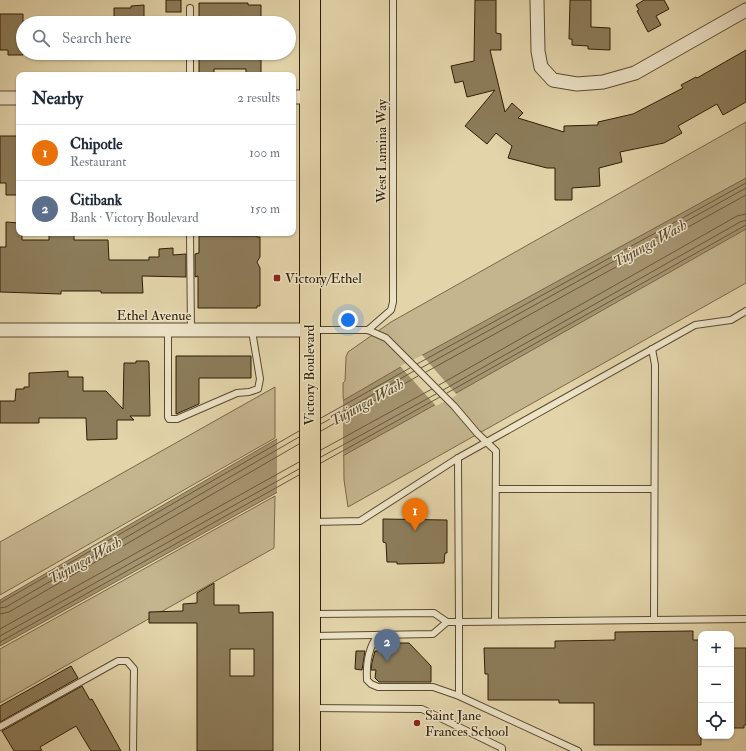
<!DOCTYPE html>
<meta charset="utf-8">
<style>
:root{--surface:#fff;--page:#f2f2f3;--text:#1f2937;--muted:#747a83;--line:#e0e1e3;--accent:#8f2418}
body{margin:0;font-family:"IM FELL Double Pica",serif;background:var(--page);color:var(--text)}
.controls{position:absolute;right:12px;bottom:12px;display:grid;overflow:hidden;border-radius:8px;box-shadow:0 1px 3px #0004}
.controls button{width:36px;height:36px;display:grid;place-items:center;padding:0;border:0;border-bottom:1px solid var(--line);background:var(--surface);color:var(--text);font:20px sans-serif}
.you{position:absolute;left:348px;top:320px;width:14px;height:14px;margin:-10px;border:3px solid #fff;border-radius:50%;background:#1a73e8;box-shadow:0 0 0 6px #1a73e833}
.badge{display:grid;place-items:center;width:26px;height:26px;border-radius:50%;background:var(--accent);color:#fff;font-size:13px;font-weight:700}
.pin{position:absolute;translate:-50% -33px;filter:drop-shadow(0 1px 2px #0008)}
.pin::after{content:'';position:absolute;top:21px;width:14px;height:12px;background:inherit;clip-path:polygon(0 0,100% 0,50% 100%)}
.list{margin:0;padding:0;list-style:none}
h2{display:flex;justify-content:space-between;align-items:center;height:52px;margin:0;padding:0 16px;font-size:17px}
h2 small{font-size:13px;font-weight:400;color:var(--muted)}
.list li{display:grid;grid-template-columns:26px 1fr auto;gap:12px;align-items:center;box-sizing:border-box;height:56px;padding:0 16px;border-top:1px solid var(--line)}
.list b{display:block;font-size:15px;white-space:nowrap}
.list p{margin:0;font-size:13px;white-space:nowrap;color:var(--muted)}
.list em{font-size:13px;font-style:normal;color:var(--muted)}
.icon{flex:none;width:22px;height:22px;fill:none;stroke:currentColor;stroke-width:2;stroke-linecap:round;stroke-linejoin:round}
.map{position:relative;flex:none;width:746px;height:751px;overflow:hidden}
.search{position:absolute;background:var(--surface);box-shadow:0 1px 3px #0004;left:16px;top:16px;width:280px;height:44px;display:flex;align-items:center;gap:10px;box-sizing:border-box;padding:0 14px;border-radius:22px;color:var(--muted);font-size:15px}
.panel{position:absolute;background:var(--surface);box-shadow:0 1px 3px #0004;left:16px;top:72px;width:280px;height:164px;border-radius:8px}
.map>svg:first-child{display:block}
</style>
<div class="map">
<svg width="746" height="751" viewBox="0 0 746 751">
<rect width="100%" height="100%" fill="#e3d4aa"/>
<filter id="stains"><feTurbulence type="fractalNoise" baseFrequency=".005" numOctaves="4"/><feColorMatrix values="0 0 0 0 .2 0 0 0 0 .09 0 0 0 0 .02 0 0 0 .5 -.17"/></filter>
<radialGradient id="worn" r=".72"><stop offset=".6" stop-color="#630" stop-opacity="0"/><stop offset="1" stop-color="#630" stop-opacity=".3"/></radialGradient>
<!-- green -->
<g fill="#c4b58e" stroke="#786848">
<path d="M746 122V283L348 507 344 480 343 383 345 381 346 357 348 352 391 322Z"/>
<path d="M275 387V438L0 595V542Z"/>
<path d="M275 496 274 548 0 703V649Z"/>
</g>
<!-- water -->
<path fill="#a59571" stroke="#756545" d="M746 178V229L458 392 0 646V600L399 368Z"/>
<!-- pier -->
<g fill="#e3d4aa">
<path d="M422 355 457 395 436 406 400 366Z"/>
<path d="M343 399V458L277 494V437Z"/>
</g>
<g fill="none" stroke-linecap="round" stroke-linejoin="round">
<!-- shore -->
<g stroke="#69583a" stroke-width="1">
<path d="M417 364 746 183"/>
<path d="M421 368 746 188"/>
<path d="M426 372 746 195"/>
<path d="M439 385 737 216 746 214"/>
<path d="M443 390 740 222 746 220"/>
<path d="M447 393 746 225"/>
<path d="M321 418 410 368"/>
<path d="M321 424 414 371"/>
<path d="M321 431 418 376"/>
<path d="M321 450 432 389"/>
<path d="M321 457 436 394"/>
<path d="M321 463 440 397"/>
<path d="M0 603 299 431"/>
<path d="M0 608 6 607 299 437"/>
<path d="M0 614 9 612 299 444"/>
<path d="M0 629 299 462"/>
<path d="M0 636 299 469"/>
<path d="M0 642 299 475"/>
</g>
</g>
<!-- building -->
<g fill="#8c7c5a" stroke="#2d1c03" fill-rule="evenodd">
<rect x="166" y="0" width="15" height="12"/>
<path d="M475 0H496V33L501 34V50H490L505 112 512 103 523 113 518 118 564 132V126L598 125V122L633 114 683 88 681 85 696 77 697 78 746 50V102L723 115 717 104 678 126 682 133 664 143 620 152 622 162 599 168 600 186 572 188V200H555V168H547L508 158 512 146 496 133 487 144 465 126 495 90 467 97 463 81 455 83 451 66 474 61Z"/>
<path d="M570 0H591V27L610 28V50L588 49V46L572 45V39H569Z"/>
<path d="M644 0H664L669 9 656 16 661 25 648 32 637 11 639 10 636 5Z"/>
<path d="M199 3H248V5H261V23H199Z"/>
<path d="M144 5V23H114V8H131V6Z"/>
<path d="M0 14H23V55H8V50H0Z"/>
<path d="M199 53H261V75H246V69H214V75H199Z"/>
<path d="M0 136H19V195H6V183H0Z"/>
<path d="M6 222 19 223V233H22V240H49V233H74V240H108L109 260H149V257H159V249L173 248V255L186 254V277L142 276 143 293H101V291H61V294L0 292V247H6Z"/>
<path d="M199 236H257V237H260V257L257 262 260 268V306H257V308H198V276L195 277V254L199 253Z"/>
<path d="M176 356H251V378H199V404L176 414Z"/>
<path d="M136 361H148L149 363 150 416H130L134 420H117V439L87 440 86 418H39V423H0V401H15L16 389H24V387H29V373L68 371V377H83V391H106L123 409 124 363H136Z"/>
<path d="M383 519 447 520V553H445L444 563 397 564V562H387L386 543 383 542Z"/>
<path d="M214 583V605H239V613L273 612V751H197V623H149V612L183 611V604L197 603V593ZM230 649H254V676H230Z"/>
<path d="M693 631V640H701V745H594V703H559V700H488V674H485L484 648H555V641L615 640V632Z"/>
<path d="M383 643H409L431 666V682H379L375 678 376 670H371L372 662 375 651H383Z"/>
<path d="M731 648H746V725H744V728H731Z"/>
<path d="M356 651H365L362 670 355 669Z"/>
<path d="M71 666 78 678 0 722V706Z"/>
<path d="M82 686 90 700 92 699 121 751H91L76 726 40 747 42 751H14L2 731Z"/>
</g>
<g fill="none" stroke-linecap="round" stroke-linejoin="round">
<defs>
<g id="lane">
<path d="M190 23V8"/>
<path d="M190 75V53"/>
<path d="M190 233 191 331"/>
<path d="M312 330H368L386 338 454 406 477 433 496 451 495 621"/>
<path d="M368 330 391 310 393 302V0"/>
<path d="M168 331V417L169 419H177L237 393 249 392 258 389 260 379 252 331"/>
<path d="M652 349 655 365 654 620"/>
<path d="M458 458 459 622 746 619"/>
<path d="M496 489H654"/>
<path d="M313 522 360 521 458 458 695 325 731 320 746 311"/>
<path d="M313 614 434 613 447 622H459V696L578 751"/>
<path d="M378 635C368 648 366 663 367 680L371 684 378 687H433L459 696"/>
<path d="M313 636 433 634 447 622"/>
<path d="M312 708 422 709 502 748V751"/>
<path d="M0 727 118 661H127L134 669 133 751"/>
</g>
<g id="street">
<path d="M537 0 538 51 541 67 553 80 577 84 603 82 635 73 746 10"/>
<path d="M293 97H310"/>
<path d="M0 98H19"/>
<path d="M0 330H309"/>
</g>
<path id="primary" d="M310 0V751"/>
</defs>
<!-- lane casing -->
<use href="#lane" stroke="#5a4a2d" stroke-width="8"/>
<!-- street casing -->
<use href="#street" stroke="#5a4a2d" stroke-width="15"/>
<!-- primary casing -->
<use href="#primary" stroke="#2d1c03" stroke-width="22"/>
<!-- lane -->
<use href="#lane" stroke="#ede3c8" stroke-width="6"/>
<!-- street -->
<use href="#street" stroke="#ede3c8" stroke-width="13"/>
<!-- primary -->
<use href="#primary" stroke="#e3d4aa" stroke-width="20"/>
</g>
<!-- markers -->
<g fill="#8f2418" stroke="#ede3c8" stroke-width="1.5">
<rect x="273" y="274" width="8" height="8" rx="2"/>
<circle cx="417" cy="723" r="4"/>
</g>
<g text-anchor="middle" stroke-width="3" stroke-linejoin="round" paint-order="stroke">
<!-- street labels -->
<g font-size="14" fill="#2d1c03" stroke="#ede3c8">
<text transform="translate(381 151) rotate(-90)" y="5">West Lumina Way</text>
<text x="154" y="320">Ethel Avenue</text>
<text transform="translate(309 375) rotate(-90)" y="5">Victory Boulevard</text>
</g>
<!-- poi labels -->
<g font-size="14" fill="#2d1c03" stroke="#ede3c8" text-anchor="start">
<text x="285" y="283">Victory/Ethel</text>
<text x="425" y="720">Saint Jane<tspan x="425" dy="16">Frances School</tspan></text>
</g>
<!-- water labels -->
<g font-size="15" font-style="italic" fill="#57462a" stroke="#ede3c8">
<text transform="translate(650 243) rotate(-29)" y="5">Tujunga Wash</text>
<text transform="translate(367 402) rotate(-29)" y="5">Tujunga Wash</text>
<text transform="translate(85 560) rotate(-29)" y="5">Tujunga Wash</text>
</g>
</g>
<rect width="100%" height="100%" filter="url(#stains)"/>
<rect width="100%" height="100%" fill="url(#worn)"/>
</svg>
<div class="controls">
<button>+</button>
<button>−</button>
<button><svg class="icon" aria-label="locate" viewBox="0 0 24 24"><circle cx="12" cy="12" r="6"/><path d="M12 2v4M12 18v4M2 12h4M18 12h4"/></svg></button>
</div>
<div class="you"></div>
<div class="pin badge" style="left:415px;top:531px;background:#e8710a">1</div>
<div class="pin badge" style="left:387px;top:662px;background:#5c6f8a">2</div>
<div class="search"><svg class="icon" aria-label="search" viewBox="0 0 24 24"><circle cx="10" cy="10" r="6"/><path d="M15 15l6 6"/></svg>Search here</div>
<section class="panel">
<h2>Nearby<small>2 results</small></h2>
<ul class="list">
<li><span class="badge" style="background:#e8710a">1</span><div><b>Chipotle</b><p>Restaurant</p></div><em>100 m</em></li>
<li><span class="badge" style="background:#5c6f8a">2</span><div><b>Citibank</b><p>Bank · Victory Boulevard</p></div><em>150 m</em></li>
</ul>
</section>
</div>
